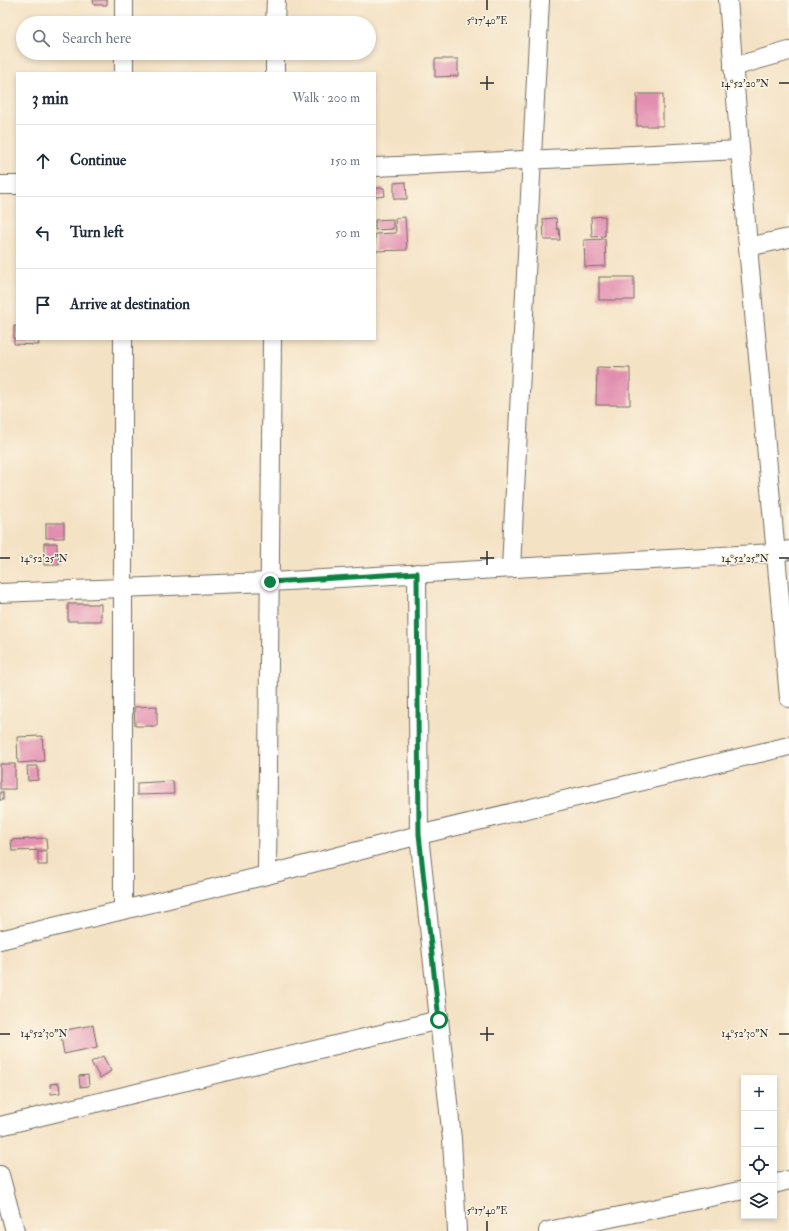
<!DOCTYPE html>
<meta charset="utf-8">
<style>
:root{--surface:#fff;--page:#f6f6f7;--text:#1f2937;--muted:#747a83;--line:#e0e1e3}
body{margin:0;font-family:"IM FELL Double Pica",serif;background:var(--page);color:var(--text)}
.controls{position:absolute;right:12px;bottom:12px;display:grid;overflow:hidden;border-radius:0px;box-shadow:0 2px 6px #0003}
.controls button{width:36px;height:36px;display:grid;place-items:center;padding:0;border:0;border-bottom:1px solid var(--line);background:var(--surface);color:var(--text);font:20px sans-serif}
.stop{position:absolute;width:12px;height:12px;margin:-9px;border:3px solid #0b8043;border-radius:50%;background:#fff}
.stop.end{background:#0b8043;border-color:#fff;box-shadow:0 1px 4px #0008}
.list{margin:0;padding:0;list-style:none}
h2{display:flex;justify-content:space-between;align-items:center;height:52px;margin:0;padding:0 16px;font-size:17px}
h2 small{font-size:13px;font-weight:400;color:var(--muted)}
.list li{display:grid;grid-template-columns:26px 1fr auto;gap:12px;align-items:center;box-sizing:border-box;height:72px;padding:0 16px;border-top:1px solid var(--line)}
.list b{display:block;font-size:15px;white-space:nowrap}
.list em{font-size:13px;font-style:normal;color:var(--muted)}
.icon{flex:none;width:22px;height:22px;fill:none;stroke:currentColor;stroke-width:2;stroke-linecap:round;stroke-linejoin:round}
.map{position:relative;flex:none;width:789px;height:1231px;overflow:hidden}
.search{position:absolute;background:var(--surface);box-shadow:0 2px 6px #0003;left:16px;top:16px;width:360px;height:44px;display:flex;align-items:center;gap:10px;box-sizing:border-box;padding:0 14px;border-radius:22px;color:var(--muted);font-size:15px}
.panel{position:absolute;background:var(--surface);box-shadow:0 2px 6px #0003;left:16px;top:72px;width:360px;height:268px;border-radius:0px}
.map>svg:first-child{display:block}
</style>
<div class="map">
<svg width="789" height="1231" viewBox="0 0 789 1231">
<rect width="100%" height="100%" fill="#fcf5e5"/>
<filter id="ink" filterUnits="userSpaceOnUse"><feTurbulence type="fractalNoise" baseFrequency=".025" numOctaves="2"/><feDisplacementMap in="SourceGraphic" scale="8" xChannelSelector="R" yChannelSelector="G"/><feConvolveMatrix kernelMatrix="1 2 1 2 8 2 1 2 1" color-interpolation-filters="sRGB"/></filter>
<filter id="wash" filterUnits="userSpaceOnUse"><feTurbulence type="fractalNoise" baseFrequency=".012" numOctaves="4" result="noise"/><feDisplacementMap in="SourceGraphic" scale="16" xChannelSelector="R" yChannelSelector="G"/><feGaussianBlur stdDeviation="0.9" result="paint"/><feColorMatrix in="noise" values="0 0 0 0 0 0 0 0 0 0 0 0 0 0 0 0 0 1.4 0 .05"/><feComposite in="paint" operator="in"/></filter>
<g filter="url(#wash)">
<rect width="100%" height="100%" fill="#f4e2c5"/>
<g id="blocks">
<!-- building -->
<g fill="#e28eb0">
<path d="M93 0H107V5H94Z"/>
<path d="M435 59H458V76L435 77Z"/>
<rect x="637" y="94" width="26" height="32"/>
<path d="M406 182 407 199H394V183Z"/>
<path d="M375 188H384L385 196 375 197Z"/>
<path d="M605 216V236L592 237 591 217Z"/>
<path d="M405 217 407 250 375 251V234L396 233 395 218Z"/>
<path d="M556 218 557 229H559L560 240H544L543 219Z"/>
<path d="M393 219V229L375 230V220Z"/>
<path d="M605 239 606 266 585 267 584 240Z"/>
<rect x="599" y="277" width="35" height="23"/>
<path d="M14 326H17V339H38L39 345 14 344Z"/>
<path d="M597 367 630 368V405H596Z"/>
<rect x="46" y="523" width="18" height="15"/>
<path d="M44 543H57V557H59V565H44Z"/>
<rect x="68" y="604" width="33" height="17"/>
<path d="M157 706V726H135L134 707Z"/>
<path d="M42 736 44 761 18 763 17 737Z"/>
<rect x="0" y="764" width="15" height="25"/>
<path d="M27 766H38V780L28 781Z"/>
<path d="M173 781 174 794 137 795V783Z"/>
<rect x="0" y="792" width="3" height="8"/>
<path d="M46 838 47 850 12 851 11 840Z"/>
<rect x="38" y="852" width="9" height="13"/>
<path d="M93 1025 97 1047 64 1054 60 1031Z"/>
<path d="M103 1056 111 1071 100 1078 91 1062Z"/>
<path d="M88 1075 89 1086 80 1087 79 1076Z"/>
<path d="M59 1083 60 1093 51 1094 50 1084Z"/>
</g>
</g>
</g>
<g filter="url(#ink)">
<use href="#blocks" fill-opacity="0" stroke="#716b61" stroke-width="1"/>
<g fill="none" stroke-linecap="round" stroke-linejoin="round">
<defs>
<g id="minor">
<path d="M728 0 748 247 789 698"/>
<path d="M124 23V0"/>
<path d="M275 23 276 0"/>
<path d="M733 67 789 51"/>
<path d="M124 73V53"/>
<path d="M275 73V53"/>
<path d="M375 167 740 150"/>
<path d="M0 185H17"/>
<path d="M748 247 789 238"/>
<path d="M511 568 540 0"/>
<path d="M417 573 419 835 452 1139 457 1231"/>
<path d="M0 593 270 582 775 553 789 550"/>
<path d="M267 875 272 339"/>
<path d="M123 910V339"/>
<path d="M0 940 267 875 419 835 789 746"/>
<path d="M0 1126 439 1020"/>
<path d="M0 1175 15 1231"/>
<path d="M774 1184 789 1180"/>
<path d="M548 1231 744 1190"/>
</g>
</defs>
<!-- minor casing -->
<use href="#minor" stroke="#716b61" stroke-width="20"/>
<!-- minor -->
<use href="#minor" stroke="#fff" stroke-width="18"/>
</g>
</g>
<g fill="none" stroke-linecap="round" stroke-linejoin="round" filter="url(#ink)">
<!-- route -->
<path stroke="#0b8043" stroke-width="5" d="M270 582 417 573 419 834 439 1020"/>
</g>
<!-- ticks -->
<path fill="none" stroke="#2b2b2b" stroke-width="1.5" d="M487 0V10M487 76V90M480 83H494M779 83H789M487 551V565M0 558H10M480 558H494M779 558H789M487 1027V1041M0 1034H10M480 1034H494M779 1034H789M487 1221V1231"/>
<g font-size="10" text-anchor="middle" fill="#2b2b2b" stroke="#fcf5e5" stroke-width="3" stroke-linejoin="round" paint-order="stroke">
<text x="487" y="24">5°17'40"E</text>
<text x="745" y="87">14°52'20"N</text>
<text x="745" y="562">14°52'25"N</text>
<text x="44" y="562">14°52'25"N</text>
<text x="745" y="1037">14°52'30"N</text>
<text x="44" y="1037">14°52'30"N</text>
<text x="487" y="1214">5°17'40"E</text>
</g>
</svg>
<div class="controls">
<button>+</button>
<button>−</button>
<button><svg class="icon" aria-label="locate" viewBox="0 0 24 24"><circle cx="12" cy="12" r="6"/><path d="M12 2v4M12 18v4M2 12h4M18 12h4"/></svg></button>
<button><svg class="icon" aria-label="layers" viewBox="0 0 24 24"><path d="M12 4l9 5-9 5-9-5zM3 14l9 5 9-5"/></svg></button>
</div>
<div class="stop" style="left:439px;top:1020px"></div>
<div class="stop end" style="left:270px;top:582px"></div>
<div class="search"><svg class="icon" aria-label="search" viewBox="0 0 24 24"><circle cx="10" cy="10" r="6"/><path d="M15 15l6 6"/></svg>Search here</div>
<section class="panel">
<h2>3 min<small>Walk · 200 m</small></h2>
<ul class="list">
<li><svg class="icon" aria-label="ahead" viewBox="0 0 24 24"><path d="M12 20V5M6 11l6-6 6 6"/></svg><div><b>Continue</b></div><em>150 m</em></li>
<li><svg class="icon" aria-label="left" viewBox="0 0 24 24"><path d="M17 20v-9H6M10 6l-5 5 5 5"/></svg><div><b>Turn left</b></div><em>50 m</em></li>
<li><svg class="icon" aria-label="arrive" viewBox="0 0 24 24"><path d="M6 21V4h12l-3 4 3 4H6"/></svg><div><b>Arrive at destination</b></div></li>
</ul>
</section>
</div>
